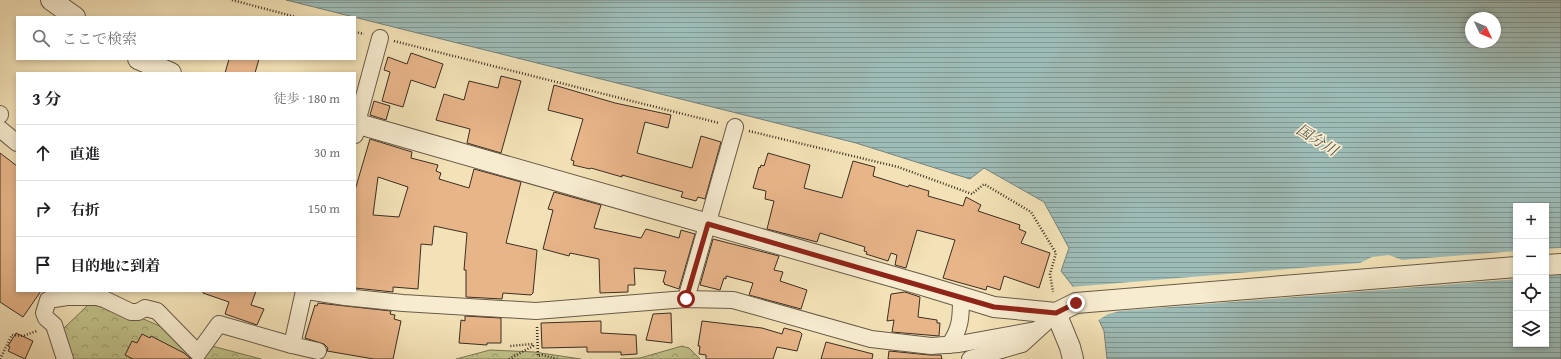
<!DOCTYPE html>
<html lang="ja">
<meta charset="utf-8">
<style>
:root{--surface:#fff;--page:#f2f2f2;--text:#202124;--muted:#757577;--line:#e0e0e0}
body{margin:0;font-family:"Gentium Book Plus","Noto Serif JP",serif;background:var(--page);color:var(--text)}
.controls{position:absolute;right:12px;bottom:12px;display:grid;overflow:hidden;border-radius:0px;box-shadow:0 2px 6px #0003}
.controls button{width:36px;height:36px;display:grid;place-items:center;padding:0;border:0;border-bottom:1px solid var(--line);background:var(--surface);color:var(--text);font:20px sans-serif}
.compass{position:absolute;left:1465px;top:12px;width:36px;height:36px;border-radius:50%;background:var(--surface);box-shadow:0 2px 6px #0003;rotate:134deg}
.stop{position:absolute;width:12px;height:12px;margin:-9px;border:3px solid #8f2418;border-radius:50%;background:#fff}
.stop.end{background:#8f2418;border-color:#fff;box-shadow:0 1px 4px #0008}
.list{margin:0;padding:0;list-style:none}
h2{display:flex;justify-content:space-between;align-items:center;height:52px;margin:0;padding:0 16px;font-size:17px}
h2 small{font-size:13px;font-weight:400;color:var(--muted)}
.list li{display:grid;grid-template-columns:26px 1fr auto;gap:12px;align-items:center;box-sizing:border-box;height:56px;padding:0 16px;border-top:1px solid var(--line)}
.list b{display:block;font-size:15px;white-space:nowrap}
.list em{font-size:13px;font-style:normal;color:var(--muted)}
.icon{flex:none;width:22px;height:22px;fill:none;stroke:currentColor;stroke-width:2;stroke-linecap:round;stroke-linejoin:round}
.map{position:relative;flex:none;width:1561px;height:359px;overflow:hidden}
.search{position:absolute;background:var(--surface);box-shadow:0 2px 6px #0003;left:16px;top:16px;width:340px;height:44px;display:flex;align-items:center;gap:10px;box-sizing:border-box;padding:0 14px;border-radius:0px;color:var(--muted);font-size:15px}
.panel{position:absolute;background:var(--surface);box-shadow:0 2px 6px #0003;left:16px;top:72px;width:340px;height:220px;border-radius:0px}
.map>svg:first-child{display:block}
</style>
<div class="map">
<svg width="1561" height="359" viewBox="0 0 1561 359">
<defs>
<pattern id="forest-crowns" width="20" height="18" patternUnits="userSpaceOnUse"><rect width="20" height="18" fill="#c1c28a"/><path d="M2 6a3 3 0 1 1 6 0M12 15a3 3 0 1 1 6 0" fill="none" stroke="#9e9e70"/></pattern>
<pattern id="water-rules" width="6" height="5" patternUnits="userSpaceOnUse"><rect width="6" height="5" fill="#9ebcb7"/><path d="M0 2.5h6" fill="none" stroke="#829994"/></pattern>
</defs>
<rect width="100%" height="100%" fill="#f3e2b7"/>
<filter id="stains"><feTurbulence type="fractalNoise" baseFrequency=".005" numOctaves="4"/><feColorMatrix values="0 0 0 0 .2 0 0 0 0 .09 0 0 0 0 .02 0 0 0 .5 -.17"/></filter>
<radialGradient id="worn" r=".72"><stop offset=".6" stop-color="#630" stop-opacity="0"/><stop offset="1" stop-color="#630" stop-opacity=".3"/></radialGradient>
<!-- forest -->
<g fill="url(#forest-crowns)" stroke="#7e7856">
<path d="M103 301 173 332 212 346 261 359H72L62 330 89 304Z"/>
<path d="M682 346 689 348 700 359H620L640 358Z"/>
<path d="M490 350 534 352 581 359H456Z"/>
</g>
<!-- water -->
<path fill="url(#water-rules)" stroke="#76837c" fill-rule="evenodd" d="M286 0H1561V359H1107L1104 331 1098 318 1061 271 1069 248 1044 202 984 168 970 179 856 143ZM1471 18H1495V42H1471ZM1516 206H1546V344H1516Z"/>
<!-- pier -->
<g fill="#f3e2b7">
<path d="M1561 248V275L1546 276V249Z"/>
<path d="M1516 251V279L1120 311 1108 314 1097 321 1071 287 1360 263 1372 257 1389 255 1402 260Z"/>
</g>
<!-- building -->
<g fill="#e8b589" stroke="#3b2e23" fill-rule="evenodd">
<path d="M411 53 443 64 435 88 411 80 403 107 382 101 390 72 384 70 388 57 407 64Z"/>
<path d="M229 59H259L255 73H225Z"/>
<path d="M501 76 521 81 501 153 467 143 470 129 436 120 444 94 464 100 469 81 498 88Z"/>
<path d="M554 85 615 103 671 115 668 128 645 122 637 153 692 168 701 136 721 142 705 199 698 197 696 201 681 197 683 192 622 175V177L591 168 590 169 573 165 574 161 571 160 583 119 548 110Z"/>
<path d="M374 101 390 106 386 120 370 115Z"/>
<path d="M370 139 412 152 411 158 438 165 436 171 441 173 439 179 469 188 474 169 521 182 506 243 537 250 533 293 531 295 503 293 502 299 466 297V270H464L467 233 434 226 432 245 421 244 418 289 393 287V292L355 288V190ZM378 177 408 187 399 217 373 215Z"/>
<path d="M0 153 17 166V291H41L23 317 0 302Z"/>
<path d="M768 153 810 165 804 188 842 198 853 161 875 167 873 176 908 187 909 185 929 191 928 196 963 206 966 197 981 205 978 211 1020 225 1019 229 1026 232 1021 243 1050 253 1039 288 1004 276 1000 290 987 286 986 290 943 278 955 240 917 230 906 268 895 265 897 255 891 253 888 261 866 254 867 252 864 251 865 247 820 233 817 242 767 229 774 201 765 199 766 191 753 188 759 167 760 168 761 165 764 166Z"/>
<path d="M554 192 601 205 594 228 641 238 646 229 679 238 681 230 695 234 679 289 664 284 665 283 663 282 666 271 634 268 635 285H628V292L600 293 599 259 570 253 569 256 543 249 553 210 548 209Z"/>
<path d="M713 239 779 256 774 270 783 272 780 281 807 290 801 309 749 295 753 283 726 276V279L724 278 720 290 700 285Z"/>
<path d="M203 291H256L251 305 264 309 257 325 225 314 229 302 203 293Z"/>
<path d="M905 292 920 297 918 317 937 320V323H940L939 336 892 332 894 320 887 321 891 294Z"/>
<path d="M318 303 391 311 390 314 395 315 394 319 401 321 393 359H374L327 351 328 348 324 344 305 338 315 305 317 306Z"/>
<path d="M671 313 672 343 646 340 653 314Z"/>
<path d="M465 316 501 318V343H487V345L459 343 461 320 465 321Z"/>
<path d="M601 321V333L636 335 637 354 621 355V352H587V347L542 348 541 323Z"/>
<path d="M702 321 762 328 782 334 784 328 800 332 802 334 797 351 777 347 773 359H706V355L699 354 700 346H698Z"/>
<path d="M16 333 33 341 25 359 8 351 10 347 8 346Z"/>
<path d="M142 334 150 338 151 336 184 353 191 359H133L125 355 132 341 137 343Z"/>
<path d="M826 342 873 354 872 359H821Z"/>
<path d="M889 351 930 355H941L942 359H888Z"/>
</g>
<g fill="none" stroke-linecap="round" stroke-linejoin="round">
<defs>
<g id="minor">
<path d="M0 114V115"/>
<path d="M0 129 17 143"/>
<path d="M355 135 359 115 380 38"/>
<path d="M304 291 292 345 318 351"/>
<path d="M307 291 345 297 403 303 536 311 686 299 733 300 871 339 931 346 959 344 1036 330"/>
<path d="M686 299 735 127"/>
<path d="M949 345C961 329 961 316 961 298"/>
<path d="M65 359 54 325 46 318 44 313 48 300 67 297H97L104 299 131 312H138L145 308 157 311 198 353 219 324 292 345"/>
<path d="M970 359 1022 344 1056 313"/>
</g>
<g id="tertiary">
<path d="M51 0 75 17"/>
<path d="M138 59 171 73"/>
<path d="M355 123 922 285 994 307 1056 313 1076 303 1516 267"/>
<path d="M1546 265 1561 264"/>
<path d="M1056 313 1070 347 1073 359"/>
</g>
</defs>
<!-- minor casing -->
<use href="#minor" stroke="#695b48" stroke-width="18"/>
<!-- tertiary casing -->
<use href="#tertiary" stroke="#695b48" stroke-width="22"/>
<!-- path -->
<g stroke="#3b2e23" stroke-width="2.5" stroke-dasharray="1 2" stroke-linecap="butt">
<path d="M232 0 296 17"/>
<path d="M355 32 364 34"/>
<path d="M394 41 719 123"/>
<path d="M749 131 898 167 972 194 984 184 1031 212 1056 253 1050 274 1053 292"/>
<path d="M537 327 538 356 542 355 558 359"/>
<path d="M0 359 12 335 23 336 37 331"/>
<path d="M509 359 533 346V344L510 346"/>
</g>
<!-- minor -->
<use href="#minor" stroke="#f7ecd0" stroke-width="16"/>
<!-- tertiary -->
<use href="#tertiary" stroke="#f7ecd0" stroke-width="20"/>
</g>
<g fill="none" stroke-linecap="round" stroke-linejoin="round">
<!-- route -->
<path stroke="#8f2418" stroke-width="5" d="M686 299 708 224 994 307 1056 313 1076 303"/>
</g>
<g text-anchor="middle" stroke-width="3.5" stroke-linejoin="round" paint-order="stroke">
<!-- water labels -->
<g font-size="15" font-style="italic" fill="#545248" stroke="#f7ecd0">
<text transform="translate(1317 140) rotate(32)" y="5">国分川</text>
</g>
</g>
<rect width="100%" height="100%" filter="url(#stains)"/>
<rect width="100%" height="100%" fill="url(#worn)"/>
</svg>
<div class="controls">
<button>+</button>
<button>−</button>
<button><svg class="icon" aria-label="locate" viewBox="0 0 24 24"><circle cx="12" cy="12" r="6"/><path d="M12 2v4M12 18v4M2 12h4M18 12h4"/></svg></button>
<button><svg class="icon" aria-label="layers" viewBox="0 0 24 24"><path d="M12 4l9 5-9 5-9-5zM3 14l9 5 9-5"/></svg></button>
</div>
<svg class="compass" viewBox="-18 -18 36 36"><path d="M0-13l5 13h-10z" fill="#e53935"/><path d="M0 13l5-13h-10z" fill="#757577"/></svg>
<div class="stop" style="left:686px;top:299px"></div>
<div class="stop end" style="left:1076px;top:303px"></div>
<div class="search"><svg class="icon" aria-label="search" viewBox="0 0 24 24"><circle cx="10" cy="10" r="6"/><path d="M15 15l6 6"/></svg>ここで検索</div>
<section class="panel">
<h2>3 分<small>徒歩 · 180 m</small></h2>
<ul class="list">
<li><svg class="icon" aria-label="ahead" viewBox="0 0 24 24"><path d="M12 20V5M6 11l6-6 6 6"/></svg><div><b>直進</b></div><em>30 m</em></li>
<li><svg class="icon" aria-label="right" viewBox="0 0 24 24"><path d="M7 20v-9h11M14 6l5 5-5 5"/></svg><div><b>右折</b></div><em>150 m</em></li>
<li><svg class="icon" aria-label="arrive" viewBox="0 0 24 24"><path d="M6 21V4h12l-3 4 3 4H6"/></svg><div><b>目的地に到着</b></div></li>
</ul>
</section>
</div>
